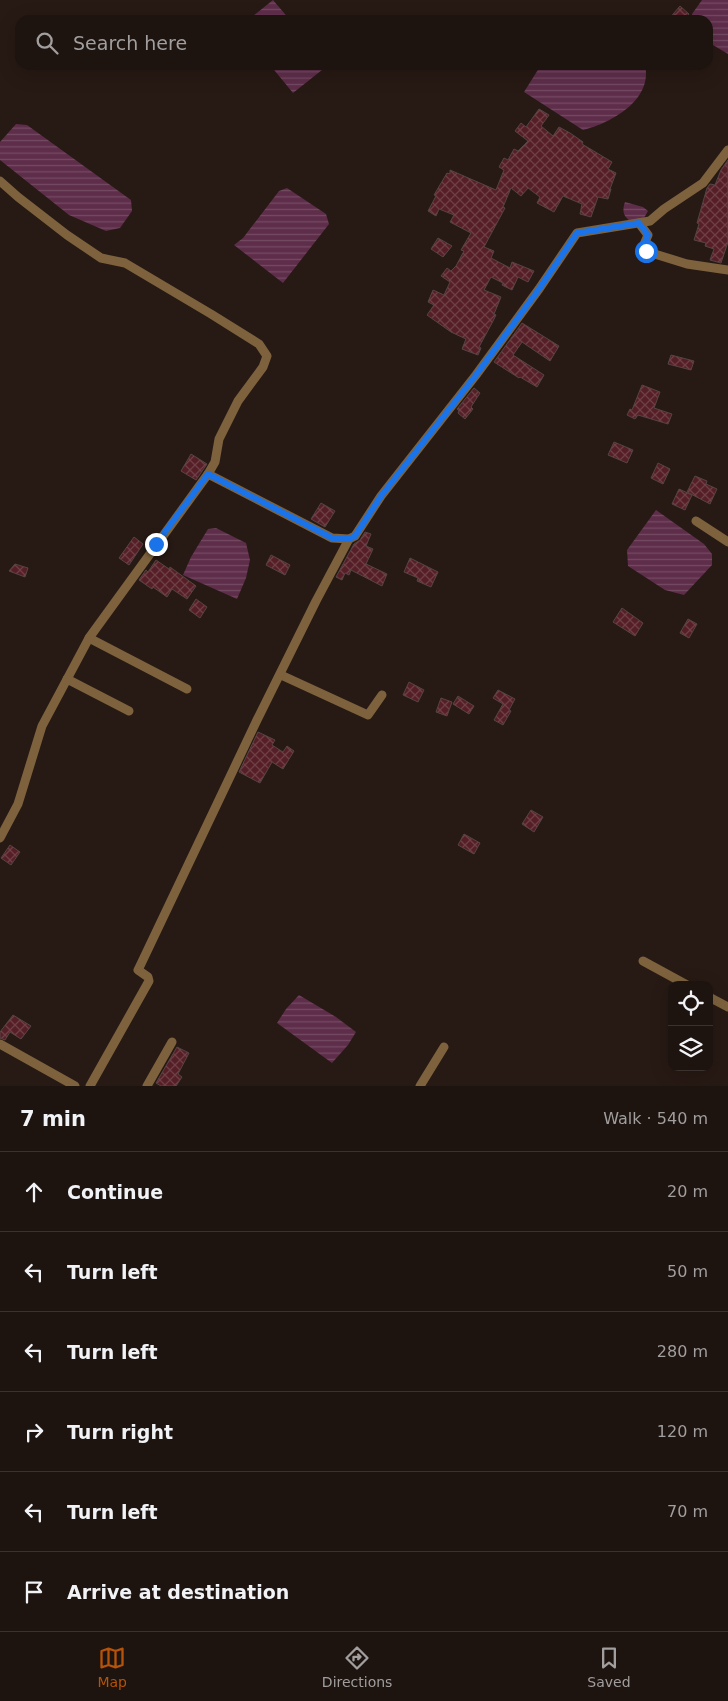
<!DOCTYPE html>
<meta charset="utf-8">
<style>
:root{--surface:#1d130f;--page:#251c18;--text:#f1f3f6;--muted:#a09e9e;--line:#3b322f;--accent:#b45309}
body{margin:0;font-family:"DejaVu Sans",sans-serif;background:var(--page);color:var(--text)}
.controls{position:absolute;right:15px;bottom:15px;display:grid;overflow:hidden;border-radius:10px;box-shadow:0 5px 20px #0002}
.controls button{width:45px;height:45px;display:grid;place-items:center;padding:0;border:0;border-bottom:1px solid var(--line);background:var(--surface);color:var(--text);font:25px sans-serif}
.stop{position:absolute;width:15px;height:15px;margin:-11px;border:4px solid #1a73e8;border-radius:50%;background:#fff}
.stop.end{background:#1a73e8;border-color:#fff;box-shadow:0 1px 5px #0008}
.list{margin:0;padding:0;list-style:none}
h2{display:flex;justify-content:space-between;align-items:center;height:65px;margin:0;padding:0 20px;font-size:21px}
h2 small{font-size:16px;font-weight:400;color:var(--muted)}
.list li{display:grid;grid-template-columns:32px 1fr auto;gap:15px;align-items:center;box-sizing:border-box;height:80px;padding:0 20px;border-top:1px solid var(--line)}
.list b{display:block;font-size:19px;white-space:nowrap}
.list em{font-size:16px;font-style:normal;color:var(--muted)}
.icon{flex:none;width:28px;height:28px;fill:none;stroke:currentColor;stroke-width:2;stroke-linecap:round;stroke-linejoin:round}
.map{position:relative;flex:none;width:728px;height:1086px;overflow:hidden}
.search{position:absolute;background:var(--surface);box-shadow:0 5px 20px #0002;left:15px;right:15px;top:15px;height:55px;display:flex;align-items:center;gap:12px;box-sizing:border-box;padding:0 18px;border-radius:15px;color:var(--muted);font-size:19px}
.sheet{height:545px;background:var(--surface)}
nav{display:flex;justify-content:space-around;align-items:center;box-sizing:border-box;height:70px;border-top:1px solid var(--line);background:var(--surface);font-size:14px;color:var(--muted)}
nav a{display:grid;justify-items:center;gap:2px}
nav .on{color:var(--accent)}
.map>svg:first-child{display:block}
</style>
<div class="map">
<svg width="728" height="1086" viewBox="0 0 728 1086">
<defs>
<pattern id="water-rules" width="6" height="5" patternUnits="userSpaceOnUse" patternTransform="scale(1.25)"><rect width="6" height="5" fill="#5e2d4a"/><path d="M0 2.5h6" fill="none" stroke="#754b64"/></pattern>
<pattern id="building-cross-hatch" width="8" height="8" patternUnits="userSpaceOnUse" patternTransform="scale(1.25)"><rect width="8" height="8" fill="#561f27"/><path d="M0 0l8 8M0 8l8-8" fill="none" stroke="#6f3f46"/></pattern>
</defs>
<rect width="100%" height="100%" fill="#271914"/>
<!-- water -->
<g fill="url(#water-rules)">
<path d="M273 0 290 20H248Z"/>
<path d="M702 0H728V54L708 42V20H693L692 14Z"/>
<path d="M270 65H326L327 66 293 93Z"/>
<path d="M541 65H645C653 100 611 123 583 130L524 92Z"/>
<path d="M16 124 27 125 131 200 132 211 120 228 106 231 69 215 0 160V142Z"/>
<path d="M287 188 326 214 329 224 283 283 234 245 243 238 279 191Z"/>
<path d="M625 202 643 207 648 211 644 218 630 221C623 216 622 210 625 202Z"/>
<path d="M656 510 704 544 712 554V565L684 595 665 590 628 566 627 550Z"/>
<path d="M216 528 246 543 250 560 246 578 237 599 183 575 191 557 208 529Z"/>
<path d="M299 995 336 1017 356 1032 348 1045 332 1063 277 1023 286 1009Z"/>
</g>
<!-- building -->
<g fill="url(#building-cross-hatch)" stroke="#564445">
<path d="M680 6 689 14 684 20H668Z"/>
<path d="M539 109 549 115 541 126 553 136 559 127 570 133 583 142 582 144 612 162 608 169 616 173 610 189H611L608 199 598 197 591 217 580 214 582 204 563 196 554 212 537 203 540 197 528 188 521 196 511 188 503 207 505 208 484 247 494 251 491 258 510 268 512 262 534 271 528 282 518 277 512 290 502 285 503 283 491 277 484 290 501 297 494 314 496 315 492 323 479 347 481 348 478 355 462 349 466 339 451 332 427 315 434 305 428 302 433 290 444 295 450 282 441 276 447 268 451 271 456 266 464 251 461 250 471 233 450 222 454 215 439 209 436 216 428 211 436 196 434 195 447 173 450 174V170L496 190 504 170 499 167 504 158 508 160 514 149 518 151 528 141 515 131 521 123 526 127Z"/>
<path d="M728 160V242L721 263 710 260 714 249 705 246 706 243 694 240 699 224 697 223 707 188 710 184 715 185 721 170Z"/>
<path d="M438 238 452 246 443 257 431 249Z"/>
<path d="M522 323 559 346 550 361 522 342 513 355 544 375 537 387 520 377 519 378 494 362Z"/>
<path d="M671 355 694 361 691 370 668 364Z"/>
<path d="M642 385 660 392 654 408 672 414 668 424 638 415 635 419 627 415 630 409 632 410Z"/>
<path d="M474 388 480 393 471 407 473 409 465 419 458 413 459 411 457 409Z"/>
<path d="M614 442 633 450 627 463 608 455Z"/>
<path d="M191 454 207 464 196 480 181 471Z"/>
<path d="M658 463 670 469 663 484 651 478Z"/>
<path d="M695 476 707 481 706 484 717 489 710 504 687 492Z"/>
<path d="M679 489 692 495 685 510 672 504Z"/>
<path d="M321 503 335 511 325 527 311 519Z"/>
<path d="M365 532 371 534 366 546 373 549 366 564 387 574 382 586 351 570 349 575 345 573 342 580 336 577 354 544 360 540Z"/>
<path d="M134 537 143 544 129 565 119 558Z"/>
<path d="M271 555 290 565 285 575 266 565Z"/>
<path d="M410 558 438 572 431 587 417 581 418 578 404 572Z"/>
<path d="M156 560 169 569 170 567 196 586 187 599 172 589 167 597 153 587 152 589 139 580 146 570 148 572Z"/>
<path d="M15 564 28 568 25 577 9 571Z"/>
<path d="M196 599 207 607 200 618 189 610Z"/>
<path d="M622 608 643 623 635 636 613 622Z"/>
<path d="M688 619 697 624 689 638 680 633Z"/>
<path d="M409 682 424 690 418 702 403 695Z"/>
<path d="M498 690 515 699 509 710 511 711 503 725 494 720 503 704 493 698Z"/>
<path d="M458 696 474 706 469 714 453 704Z"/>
<path d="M441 698 452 702 447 716 436 712Z"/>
<path d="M258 732 275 740 272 745 283 752 287 746 294 751 283 769 272 762 260 783 239 772Z"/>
<path d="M531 810 543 817 534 832 522 824Z"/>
<path d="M464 834 480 843 474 854 458 845Z"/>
<path d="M10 845 20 852 11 865 1 858Z"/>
<path d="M13 1015 31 1026 21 1039 10 1032 5 1040 0 1038V1032Z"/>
<path d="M177 1047 189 1053 178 1074 182 1077 176 1086H161L156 1083Z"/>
</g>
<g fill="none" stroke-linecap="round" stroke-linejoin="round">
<!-- street -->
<g stroke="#7d623d" stroke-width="9">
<path d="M0 181 18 197 67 235 101 258 125 263 211 314 259 344 267 356 263 367 238 401 219 439 215 462 208 474"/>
<path d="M639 223 648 235 643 247 645 251 687 264 728 270"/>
<path d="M696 521 728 542"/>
<path d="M89 638 187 689"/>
<path d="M281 675 368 715 382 695"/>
<path d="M67 679 129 711"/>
<path d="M0 838 18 804 42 726 89 638 208 474 332 538 349 539 355 536 381 496 476 375 539 289 577 233 650 221 664 209 703 183 728 150"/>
<path d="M643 961 687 985"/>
<path d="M709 997 728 1007"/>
<path d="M0 1044 75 1086"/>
<path d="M90 1086 149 981 148 977 138 970 140 966 257 720 316 601 349 539"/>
<path d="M147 1086 172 1042"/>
<path d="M420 1086 444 1047"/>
</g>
</g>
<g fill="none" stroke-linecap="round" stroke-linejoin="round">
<!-- route -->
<path stroke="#1a73e8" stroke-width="6" d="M156 544 208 474 332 538 349 539 355 536 381 496 476 375 539 289 577 233 639 223 648 235 643 247 646 251"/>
</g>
</svg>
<div class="controls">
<button><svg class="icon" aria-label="locate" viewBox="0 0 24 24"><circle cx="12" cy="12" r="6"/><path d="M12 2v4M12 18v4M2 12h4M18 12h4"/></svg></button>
<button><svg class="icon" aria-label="layers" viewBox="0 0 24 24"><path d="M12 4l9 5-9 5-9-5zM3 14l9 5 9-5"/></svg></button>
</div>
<div class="stop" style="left:646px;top:251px"></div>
<div class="stop end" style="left:156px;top:544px"></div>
<div class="search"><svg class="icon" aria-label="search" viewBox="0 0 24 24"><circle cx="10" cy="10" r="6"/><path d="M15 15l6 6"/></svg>Search here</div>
</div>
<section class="sheet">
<h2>7 min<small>Walk · 540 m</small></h2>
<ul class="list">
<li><svg class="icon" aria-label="ahead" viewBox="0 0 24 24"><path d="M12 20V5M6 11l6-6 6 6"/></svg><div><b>Continue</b></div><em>20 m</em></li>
<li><svg class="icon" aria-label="left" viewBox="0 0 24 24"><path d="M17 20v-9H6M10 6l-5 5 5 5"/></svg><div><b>Turn left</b></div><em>50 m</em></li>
<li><svg class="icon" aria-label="left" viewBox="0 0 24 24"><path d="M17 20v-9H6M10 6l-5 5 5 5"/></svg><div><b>Turn left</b></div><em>280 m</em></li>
<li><svg class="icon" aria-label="right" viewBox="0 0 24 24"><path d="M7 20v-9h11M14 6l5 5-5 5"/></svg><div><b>Turn right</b></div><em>120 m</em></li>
<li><svg class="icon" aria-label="left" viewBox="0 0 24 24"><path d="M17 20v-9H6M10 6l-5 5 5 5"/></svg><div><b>Turn left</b></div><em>70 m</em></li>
<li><svg class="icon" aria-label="arrive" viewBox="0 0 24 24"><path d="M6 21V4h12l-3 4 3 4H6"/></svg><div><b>Arrive at destination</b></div></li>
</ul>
</section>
<nav>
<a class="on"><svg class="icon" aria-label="map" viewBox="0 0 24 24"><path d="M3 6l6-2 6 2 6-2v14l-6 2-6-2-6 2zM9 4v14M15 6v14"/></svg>Map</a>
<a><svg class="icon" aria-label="directions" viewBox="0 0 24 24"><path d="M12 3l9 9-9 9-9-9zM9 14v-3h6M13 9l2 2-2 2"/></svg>Directions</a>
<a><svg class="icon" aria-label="saved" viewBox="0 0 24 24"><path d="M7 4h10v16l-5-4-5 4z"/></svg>Saved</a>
</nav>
